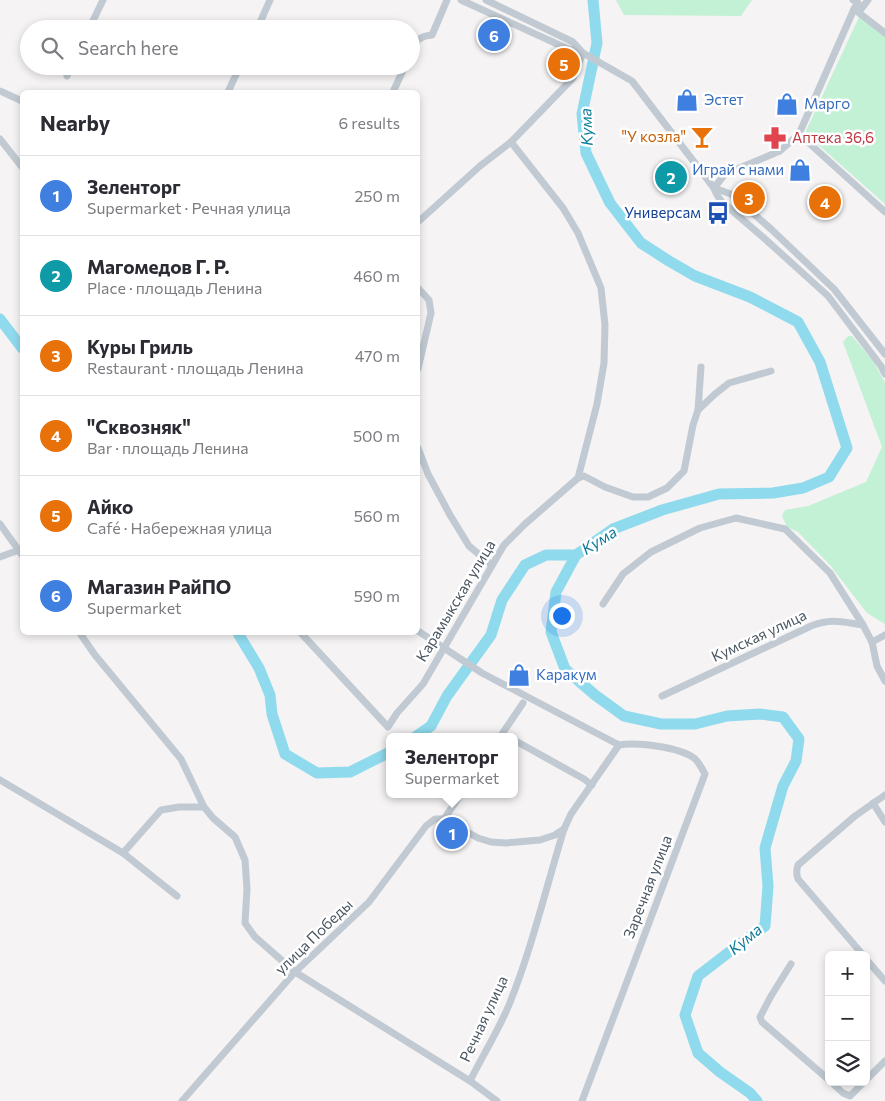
<!DOCTYPE html>
<meta charset="utf-8">
<style>
:root{--surface:#fff;--page:#f7f7f7;--text:#2b2b33;--muted:#7c7c81;--line:#e1e1e2;--accent:#1a73e8}
body{margin:0;font-family:Commissioner,sans-serif;background:var(--page);color:var(--text)}
.controls{position:absolute;right:15px;bottom:15px;display:grid;overflow:hidden;border-radius:8px;box-shadow:0 2px 8px #0003}
.controls button{width:45px;height:45px;display:grid;place-items:center;padding:0;border:0;border-bottom:1px solid var(--line);background:var(--surface);color:var(--text);font:25px sans-serif}
.you{position:absolute;left:561px;top:615px;width:18px;height:18px;margin:-12px;border:4px solid #fff;border-radius:50%;background:#1a73e8;box-shadow:0 0 0 8px #1a73e833}
.badge{display:grid;place-items:center;width:32px;height:32px;border-radius:50%;background:var(--accent);color:#fff;font-size:16px;font-weight:700}
.pin{position:absolute;translate:-50% -50%;border:2px solid #fff;box-shadow:0 1px 5px #0006}
.popup{position:absolute;left:386px;top:733px;width:132px;height:65px;box-sizing:border-box;display:grid;place-content:center;border-radius:8px;background:var(--surface);filter:drop-shadow(0 1px 4px #0005);font-size:16px;white-space:nowrap;color:var(--muted)}
.popup b{font-size:19px;color:var(--text)}
.popup::after{content:'';position:absolute;left:50%;top:100%;margin-left:-10px;border:10px solid transparent;border-top-color:var(--surface)}
.list{margin:0;padding:0;list-style:none}
h2{display:flex;justify-content:space-between;align-items:center;height:65px;margin:0;padding:0 20px;font-size:21px}
h2 small{font-size:16px;font-weight:400;color:var(--muted)}
.list li{display:grid;grid-template-columns:32px 1fr auto;gap:15px;align-items:center;box-sizing:border-box;height:80px;padding:0 20px;border-top:1px solid var(--line)}
.list b{display:block;font-size:19px;white-space:nowrap}
.list p{margin:0;font-size:16px;white-space:nowrap;color:var(--muted)}
.list em{font-size:16px;font-style:normal;color:var(--muted)}
.icon{flex:none;width:28px;height:28px;fill:none;stroke:currentColor;stroke-width:2;stroke-linecap:round;stroke-linejoin:round}
.map{position:relative;flex:none;width:885px;height:1101px;overflow:hidden}
.search{position:absolute;background:var(--surface);box-shadow:0 2px 8px #0003;left:20px;top:20px;width:400px;height:55px;display:flex;align-items:center;gap:12px;box-sizing:border-box;padding:0 18px;border-radius:28px;color:var(--muted);font-size:19px}
.panel{position:absolute;background:var(--surface);box-shadow:0 2px 8px #0003;left:20px;top:90px;width:400px;height:545px;border-radius:8px}
.map>svg:first-child{display:block}
</style>
<div class="map">
<svg width="885" height="1101" viewBox="0 0 885 1101">
<rect width="100%" height="100%" fill="#f5f3f3"/>
<!-- green -->
<g fill="#c3f1d5">
<path d="M616 0H752L741 16 624 15Z"/>
<path d="M860 15 885 35V204L805 133Z"/>
<path d="M848 336H852L874 362 885 383V624L867 613 830 565 798 532 787 527 782 516 785 510 808 506 866 482 882 447 843 342Z"/>
</g>
<g fill="none" stroke-linecap="round" stroke-linejoin="round">
<!-- river -->
<g stroke="#90daee" stroke-width="11">
<path d="M593 0 597 43 582 114 586 153 610 203 641 243 669 261 695 276 750 297 798 322 820 362 847 448 829 477 803 488 773 493 719 494 662 510 613 529 576 555 556 592 551 632 565 669 595 695 624 716 661 724H695L727 716 760 714 783 717 799 739 796 761 783 786 765 848 768 886 765 926 733 949 698 976 685 1015 698 1053 720 1072 750 1093 757 1101"/>
<path d="M0 319 22 348"/>
<path d="M238 632 239 635 259 668 270 695 272 714 285 754 317 773 350 772 390 752"/>
<path d="M415 737 431 726 447 696 491 635 502 600 525 565 546 555H576"/>
</g>
<!-- minor -->
<g stroke="#c1cad2" stroke-width="7">
<path d="M461 0 566 48 583 53 632 81 714 188 717 195 722 202 764 238 828 296 881 366 885 374"/>
<path d="M486 0 573 42 583 53"/>
<path d="M853 0 858 3 854 9 885 33"/>
<path d="M859 12 868 0"/>
<path d="M89 29 103 0"/>
<path d="M257 29 270 0"/>
<path d="M411 52C416 41 419 36 432 35L447 0"/>
<path d="M67 76 71 66"/>
<path d="M0 91 22 101"/>
<path d="M228 92 240 66"/>
<path d="M393 92 405 66"/>
<path d="M799 134 885 212"/>
<path d="M0 139 22 167"/>
<path d="M511 142 563 208 578 233 601 288 605 325 604 363 597 404 578 478"/>
<path d="M714 188 731 194 771 229 834 289 885 354"/>
<path d="M714 188 725 174 780 151 799 134 854 9"/>
<path d="M418 222 480 166 511 142 573 78 583 53"/>
<path d="M418 288 429 300 431 313 418 369"/>
<path d="M698 410 701 367"/>
<path d="M418 448 428 474 450 515 469 546 492 565"/>
<path d="M0 524 22 555"/>
<path d="M0 557 19 550"/>
<path d="M603 604 623 574 651 552 700 528 736 518 785 529 830 573 863 625C841 622 833 618 811 626L662 696"/>
<path d="M863 625 872 642 877 666 885 681"/>
<path d="M418 631 482 673 619 745"/>
<path d="M79 632 95 655 181 759 204 807 213 818 235 837 245 860 247 889 245 923 255 937 295 972 470 1081C483 1055 498 1031 509 1005 532 948 546 888 564 829L571 814 619 745"/>
<path d="M300 632 388 727 397 713 423 684 504 545 525 524 578 478 584 476 605 487 633 497H648L667 488 684 471 693 425 698 410 715 394 729 383 771 371"/>
<path d="M872 642 885 635"/>
<path d="M500 737 523 703"/>
<path d="M514 740 584 779 592 785"/>
<path d="M0 780 123 853 177 896"/>
<path d="M873 803 885 822"/>
<path d="M444 819 461 794"/>
<path d="M123 853 161 810 179 807H204"/>
<path d="M863 955 798 879C796 874 796 871 798 865L855 816 885 795"/>
<path d="M866 959 885 981"/>
<path d="M791 964 771 996 760 1017 762 1022 829 1080"/>
<path d="M866 1080 885 1061"/>
<path d="M470 1081 497 1101"/>
<path d="M831 1082 843 1093 850 1096 864 1082"/>
<path d="M182 1101 295 972 369 902 426 826 435 819H444L478 838 491 842 506 843 540 840 555 835 564 829"/>
<path d="M582 1101 705 774C702 769 699 762 694 758 679 747 637 742 619 745"/>
</g>
</g>
<!-- icons -->
<defs>
<symbol id="shop-bare" viewBox="-9 -9 18 18"><path d="M-5-2.5h2.3a2.7 3.5 0 0 1 5.4 0H5L5.5 6h-11ZM-1.5-2.5h3a1.5 2.3 0 0 0-3 0Z" fill="#3f7fe0" stroke="#fff" stroke-width="2.5" paint-order="stroke"/></symbol>
<symbol id="bar-bare" viewBox="-9 -9 18 18"><path d="M-6-5H6L.8 .8V4.5H3.5V6h-7V4.5H-.8V.8Z" fill="#e8710a" stroke="#fff" stroke-width="2.5" paint-order="stroke"/></symbol>
<symbol id="pharmacy-bare" viewBox="-9 -9 18 18"><path d="M-2-6h4v4h4v4h-4v4h-4v-4h-4v-4h4Z" fill="#e0444e" stroke="#fff" stroke-width="2.5" paint-order="stroke"/></symbol>
<symbol id="bus-bare" viewBox="-9 -9 18 18"><path d="M-5-6H5V4H4V6H2V4H-2V6H-4V4H-5ZM-3.5-4V0h7V-4ZM-3.5 1.2v1.5H-2V1.2ZM2 1.2v1.5H3.5V1.2Z" fill="#1a4fb4" stroke="#fff" stroke-width="2.5" paint-order="stroke"/></symbol>
</defs>
<g fill-rule="evenodd">
<use href="#shop-bare" x="671" y="84" width="32" height="32"/>
<use href="#shop-bare" x="771" y="88" width="32" height="32"/>
<use href="#bar-bare" x="686" y="121" width="32" height="32"/>
<use href="#pharmacy-bare" x="759" y="122" width="32" height="32"/>
<use href="#shop-bare" x="784" y="154" width="32" height="32"/>
<use href="#bus-bare" x="702" y="197" width="32" height="32"/>
<use href="#shop-bare" x="503" y="659" width="32" height="32"/>
</g>
<g text-anchor="middle" stroke-width="5" stroke-linejoin="round" paint-order="stroke">
<!-- shop labels -->
<g font-size="15" fill="#366cbe" stroke="#fff" text-anchor="start">
<text x="704" y="105">Эстет</text>
<text x="804" y="109">Марго</text>
<text x="784" y="175" text-anchor="end">Играй с нами</text>
<text x="536" y="680">Каракум</text>
</g>
<!-- food labels -->
<g font-size="15" fill="#c56008" stroke="#fff" text-anchor="end">
<text x="686" y="142">"У козла"</text>
</g>
<!-- health labels -->
<g font-size="15" fill="#be3a42" stroke="#fff" text-anchor="start">
<text x="792" y="143">Аптека 36,6</text>
</g>
<!-- transit labels -->
<g font-size="15" fill="#164399" stroke="#fff" text-anchor="end">
<text x="701" y="218">Универсам</text>
</g>
<!-- street labels -->
<g font-size="15" fill="#4a5661" stroke="#fff">
<text transform="translate(456 601) rotate(-59)" y="5">Карамыкская улица</text>
<text transform="translate(759 636) rotate(-25)" y="5">Кумская улица</text>
<text transform="translate(648 887) rotate(-69)" y="5">Заречная улица</text>
<text transform="translate(314 937) rotate(-44)" y="5">улица Победы</text>
<text transform="translate(484 1019) rotate(-65)" y="5">Речная улица</text>
</g>
<!-- water labels -->
<g font-size="16" font-style="italic" fill="#0c7c9b" stroke="#fff">
<text transform="translate(586 127) rotate(-92)" y="6">Кума</text>
<text transform="translate(599 540) rotate(-32)" y="6">Кума</text>
<text transform="translate(745 939) rotate(-40)" y="6">Кума</text>
</g>
</g>
</svg>
<div class="controls">
<button>+</button>
<button>−</button>
<button><svg class="icon" aria-label="layers" viewBox="0 0 24 24"><path d="M12 4l9 5-9 5-9-5zM3 14l9 5 9-5"/></svg></button>
</div>
<div class="you"></div>
<div class="pin badge" style="left:452px;top:833px;background:#3f7fe0">1</div>
<div class="popup"><b>Зеленторг</b>Supermarket</div>
<div class="pin badge" style="left:671px;top:177px;background:#0f9aa8">2</div>
<div class="pin badge" style="left:749px;top:198px;background:#e8710a">3</div>
<div class="pin badge" style="left:825px;top:202px;background:#e8710a">4</div>
<div class="pin badge" style="left:564px;top:64px;background:#e8710a">5</div>
<div class="pin badge" style="left:494px;top:35px;background:#3f7fe0">6</div>
<div class="search"><svg class="icon" aria-label="search" viewBox="0 0 24 24"><circle cx="10" cy="10" r="6"/><path d="M15 15l6 6"/></svg>Search here</div>
<section class="panel">
<h2>Nearby<small>6 results</small></h2>
<ul class="list">
<li><span class="badge" style="background:#3f7fe0">1</span><div><b>Зеленторг</b><p>Supermarket · Речная улица</p></div><em>250 m</em></li>
<li><span class="badge" style="background:#0f9aa8">2</span><div><b>Магомедов Г. Р.</b><p>Place · площадь Ленина</p></div><em>460 m</em></li>
<li><span class="badge" style="background:#e8710a">3</span><div><b>Куры Гриль</b><p>Restaurant · площадь Ленина</p></div><em>470 m</em></li>
<li><span class="badge" style="background:#e8710a">4</span><div><b>&quot;Сквозняк&quot;</b><p>Bar · площадь Ленина</p></div><em>500 m</em></li>
<li><span class="badge" style="background:#e8710a">5</span><div><b>Айко</b><p>Café · Набережная улица</p></div><em>560 m</em></li>
<li><span class="badge" style="background:#3f7fe0">6</span><div><b>Магазин РайПО</b><p>Supermarket</p></div><em>590 m</em></li>
</ul>
</section>
</div>
